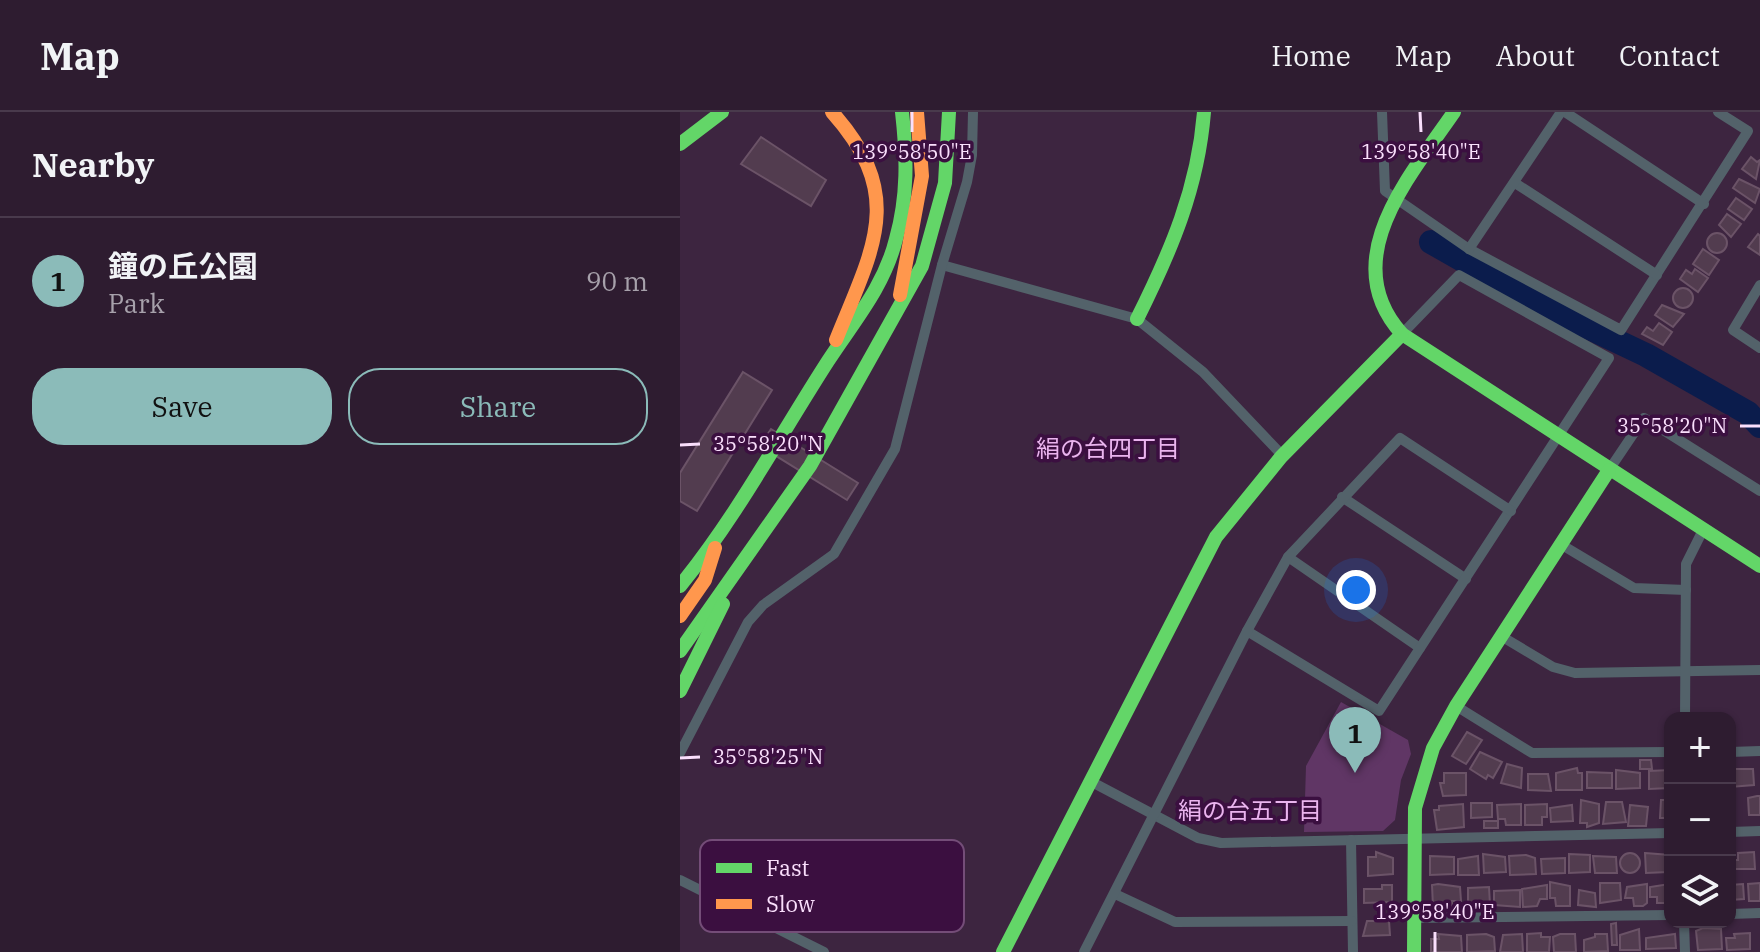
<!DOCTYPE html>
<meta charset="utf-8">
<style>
:root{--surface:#2e1c30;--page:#3a293c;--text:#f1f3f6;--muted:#a7a1ab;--line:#493a4c;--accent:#8bbbb9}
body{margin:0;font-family:"IBM Plex Serif","Noto Sans JP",serif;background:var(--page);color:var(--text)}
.controls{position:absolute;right:24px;bottom:24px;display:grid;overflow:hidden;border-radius:16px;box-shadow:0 2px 6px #0004}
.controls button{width:72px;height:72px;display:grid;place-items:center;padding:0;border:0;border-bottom:2px solid var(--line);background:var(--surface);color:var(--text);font:40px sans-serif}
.you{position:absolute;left:676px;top:478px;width:28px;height:28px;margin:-20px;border:6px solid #fff;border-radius:50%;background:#1a73e8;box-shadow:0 0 0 12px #1a73e833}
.badge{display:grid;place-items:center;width:52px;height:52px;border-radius:50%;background:var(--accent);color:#111;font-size:26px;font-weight:700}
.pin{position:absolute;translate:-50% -66px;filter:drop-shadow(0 2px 4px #0008)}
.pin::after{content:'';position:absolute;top:42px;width:28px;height:24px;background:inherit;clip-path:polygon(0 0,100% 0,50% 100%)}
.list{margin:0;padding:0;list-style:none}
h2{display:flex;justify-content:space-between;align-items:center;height:104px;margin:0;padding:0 32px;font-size:34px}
h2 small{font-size:26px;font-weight:400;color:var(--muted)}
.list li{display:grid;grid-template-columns:52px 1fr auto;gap:24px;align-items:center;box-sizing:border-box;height:128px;padding:0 32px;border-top:2px solid var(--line)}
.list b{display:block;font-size:30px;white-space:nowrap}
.list p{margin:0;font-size:26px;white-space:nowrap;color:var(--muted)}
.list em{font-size:26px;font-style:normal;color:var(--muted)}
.actions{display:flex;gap:16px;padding:24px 32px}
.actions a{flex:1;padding:18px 0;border:2px solid var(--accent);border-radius:32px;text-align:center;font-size:28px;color:var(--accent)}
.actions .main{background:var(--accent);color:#111}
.icon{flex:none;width:44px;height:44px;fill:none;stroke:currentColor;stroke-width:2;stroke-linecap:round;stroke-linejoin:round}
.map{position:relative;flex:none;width:1080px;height:840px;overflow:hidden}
header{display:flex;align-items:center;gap:48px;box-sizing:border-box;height:112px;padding:0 40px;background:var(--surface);border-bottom:2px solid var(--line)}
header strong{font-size:38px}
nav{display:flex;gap:44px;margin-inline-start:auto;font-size:28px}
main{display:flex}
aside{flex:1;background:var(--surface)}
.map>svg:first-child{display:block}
</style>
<header>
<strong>Map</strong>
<nav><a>Home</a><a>Map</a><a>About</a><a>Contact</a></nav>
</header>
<main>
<aside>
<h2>Nearby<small></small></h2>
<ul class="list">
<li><span class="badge">1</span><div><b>鐘の丘公園</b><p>Park</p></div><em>90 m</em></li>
</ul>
<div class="actions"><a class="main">Save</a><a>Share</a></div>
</aside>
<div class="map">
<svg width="1080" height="840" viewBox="0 0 1080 840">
<rect width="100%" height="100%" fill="#3d2540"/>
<!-- green -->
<path fill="#603665" d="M661 590 728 628 731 642 721 668 715 708 703 719 624 720 626 654Z"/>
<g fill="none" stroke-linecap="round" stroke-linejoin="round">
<!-- river -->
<path stroke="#0b1c4c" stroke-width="24" d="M751 130 865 195 966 243 1068 301 1080 314"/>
</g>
<!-- building -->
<g fill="#523c4f" stroke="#6b5367" stroke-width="2">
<path d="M81 25 146 68 131 94 61 52Z"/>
<path d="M1071 45 1077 50 1080 48 1076 67 1062 57Z"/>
<path d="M1059 67 1080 77 1075 91 1053 76Z"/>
<path d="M1056 86 1072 97 1064 108 1048 97Z"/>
<path d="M1047 102 1061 112 1051 125 1039 113Z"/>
<circle cx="1037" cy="131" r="10"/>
<path d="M1078 122 1080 124V143L1068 135Z"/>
<path d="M1023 137 1039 148 1029 163 1013 152Z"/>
<path d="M1015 157 1028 166 1018 180 1000 167 1006 158 1012 162Z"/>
<circle cx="1003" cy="186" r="10"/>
<path d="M982 193 1004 202 993 215 975 203Z"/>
<path d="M979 211 992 220 983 233 962 222 967 215 973 219Z"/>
<path d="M63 260 92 278 17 399 0 389V361Z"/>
<path d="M91 317 178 371 167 388 80 334Z"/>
<path d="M787 620 802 628 786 652 772 644Z"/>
<path d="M800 640 822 650 813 666 808 663 806 667 790 657Z"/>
<path d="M960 648H971L972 657H960Z"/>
<path d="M827 652 842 656 841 676 821 671Z"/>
<path d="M897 656 898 661H902V678H876V661Z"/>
<path d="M1050 657H1073L1074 673 1050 675Z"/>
<path d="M936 658 960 661V676L936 677Z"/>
<path d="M990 658V676L969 677V659Z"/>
<path d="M907 660 932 661V676H907Z"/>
<path d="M764 661H786V683L763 684 760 671H764Z"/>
<path d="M848 662H868L871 679 848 678Z"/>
<path d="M1077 684H1080V703H1069L1068 686Z"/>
<path d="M901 688 919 692V711L907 715V711H900Z"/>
<path d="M981 688H990V706H980Z"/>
<path d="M926 690H942L946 710 923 712Z"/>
<path d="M791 691H812V705L791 706Z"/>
<path d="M783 692 784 715 757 718 754 698H759V694Z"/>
<path d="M841 692V713H826L825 707H818L817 693Z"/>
<path d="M867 692V705H862V713H845V693Z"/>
<path d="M892 693 893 709 871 710 870 696Z"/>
<path d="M950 693 968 695 966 714H948Z"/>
<rect x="804" y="709" width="14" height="7"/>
<path d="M696 740 713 746V762L688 764V745H696Z"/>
<path d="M1074 740 1075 757H1050V748H1058V741Z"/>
<circle cx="950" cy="751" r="10"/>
<path d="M965 741 990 743 988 760 966 761Z"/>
<path d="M803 742 825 745 826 760 804 761Z"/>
<path d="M889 742 910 743V760L889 761Z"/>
<path d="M846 743 855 746 856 762 830 763 829 744Z"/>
<path d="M750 744 774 745V762L750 763Z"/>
<path d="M798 744 799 763H778V747Z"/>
<path d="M913 744 936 745 937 761H915Z"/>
<path d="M885 746V761L862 762 861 747Z"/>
<path d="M870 770 890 774V794H876L875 786H870Z"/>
<path d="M920 771H940L941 788 920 791Z"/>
<path d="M1080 771V789H1069L1068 772Z"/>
<path d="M758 772 780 775 781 789H772V795H753L752 773Z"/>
<path d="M967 772V791L963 794H954L953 786H945L947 775Z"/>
<path d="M990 772V791H977V785H970V775Z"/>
<path d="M1063 772 1064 787 1050 788V773Z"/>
<path d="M702 773H712V790L684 791V777H702Z"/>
<path d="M867 773V787H860L857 794 843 795 842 777Z"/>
<path d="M809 775 810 793H788V776Z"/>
<path d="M840 778V795L814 793V779Z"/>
<path d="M899 778 915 781 916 795 898 793Z"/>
<path d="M687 809H709L710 823 683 824Z"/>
<path d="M936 811 937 833H932L931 812Z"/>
<path d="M1023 816 1041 817 1042 837 1018 838 1016 819Z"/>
<path d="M959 817 960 838H940V823Z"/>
<path d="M861 821V825H870L869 840H847V822Z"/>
<path d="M1070 821V837L1047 838 1046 826H1055L1054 822Z"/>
<path d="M758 822 781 824 782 840H751V827H759Z"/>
<path d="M806 822 814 825 815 839 787 840V823Z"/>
<path d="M842 822 843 840H820L823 823Z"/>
<path d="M880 822H895L896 840H874L873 825Z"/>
<path d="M915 822H927L928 839 904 840V828L915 825Z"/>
<path d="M995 822 996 836 966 837V826Z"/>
</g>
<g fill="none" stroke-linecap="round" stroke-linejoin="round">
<!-- street -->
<g stroke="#53626a" stroke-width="10">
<path d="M702 0 705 79 789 137 941 218 1068 19 1038 0"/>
<path d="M885 0 1024 92"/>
<path d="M835 71 977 163"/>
<path d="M789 137 881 0"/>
<path d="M262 153 457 207 523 260 602 343"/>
<path d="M1080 173 1053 218 1080 236"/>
<path d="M929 358 964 306 1080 379"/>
<path d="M662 385 786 467"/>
<path d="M882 433 954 476 1006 478"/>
<path d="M608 445 740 536"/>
<path d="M567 519 699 599 929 246 779 163 722 222"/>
<path d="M821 524 873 555 895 561 1080 558"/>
<path d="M776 594 852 641 990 640"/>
<path d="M1005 606 1006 452 1024 416"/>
<path d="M1050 640 1080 639"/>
<path d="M0 641 68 510 83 493 154 442 215 337 262 153 287 70 292 43 293 0"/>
<path d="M410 669 518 726 541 731 990 721"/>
<path d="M1050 720 1080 719"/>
<path d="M671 728 673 840"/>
<path d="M0 768 144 840"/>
<path d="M435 782 495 810 672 809"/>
<path d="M1050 802 1080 801"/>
<path d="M734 806 990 803"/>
<path d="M1004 810 1005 840"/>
<path d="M404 840 567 519 608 445 720 326 831 399"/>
</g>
<!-- fast -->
<g stroke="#63d668" stroke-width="14">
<path d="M774 0C730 64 655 148 722 222L1080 454"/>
<path d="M0 32 42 0"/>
<path d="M457 207C491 139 518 76 524 0"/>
<path d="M0 474C57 404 99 325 148 249 174 209 204 175 216 127 228 84 227 44 222 0"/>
<path d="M0 539 130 354 242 154 265 71 269 0"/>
<path d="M0 579 43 492"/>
<path d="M323 840 536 425 601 345 722 222"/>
<path d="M734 840 735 696 753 636 776 594 929 358"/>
</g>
<!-- slow -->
<g stroke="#ff974d" stroke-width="14">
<path d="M152 0C227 84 193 136 156 228"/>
<path d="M220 183 242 64 237 0"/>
<path d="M0 504 25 468 35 436"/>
</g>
</g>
<!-- ticks -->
<path fill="none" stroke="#fadffc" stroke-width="3" d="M232 0V20M740 0 741 20M1060 314H1080M0 333 20 332M0 646 20 645M755 820V840"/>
<g text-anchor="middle" stroke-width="7" stroke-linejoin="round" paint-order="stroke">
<!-- neighbourhood labels -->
<g font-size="24" fill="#eab4ee" stroke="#3b0f40">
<text x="428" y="345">絹の台四丁目</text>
<text x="570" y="707">絹の台五丁目</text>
</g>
</g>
<!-- legend -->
<rect x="20" y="728" width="264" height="92" rx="12" fill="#3b0f40" stroke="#744d78" stroke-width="2"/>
<rect x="36" y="751" width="36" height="10" fill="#63d668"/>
<rect x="36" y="787" width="36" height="10" fill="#ff974d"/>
<g font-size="22" fill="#fadffc">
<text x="86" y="764">Fast</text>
<text x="86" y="800">Slow</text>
</g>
<g font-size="20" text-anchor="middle" fill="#fadffc" stroke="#3b0f40" stroke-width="7" stroke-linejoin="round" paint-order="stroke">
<text x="232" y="47">139°58'50"E</text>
<text x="741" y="47">139°58'40"E</text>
<text x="992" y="321">35°58'20"N</text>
<text x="88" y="339">35°58'20"N</text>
<text x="88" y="652">35°58'25"N</text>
<text x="755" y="807">139°58'40"E</text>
</g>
</svg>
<div class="controls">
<button>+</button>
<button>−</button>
<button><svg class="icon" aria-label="layers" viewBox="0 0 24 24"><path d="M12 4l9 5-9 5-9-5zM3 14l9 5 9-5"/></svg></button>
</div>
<div class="you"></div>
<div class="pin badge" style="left:675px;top:661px">1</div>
</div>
</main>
